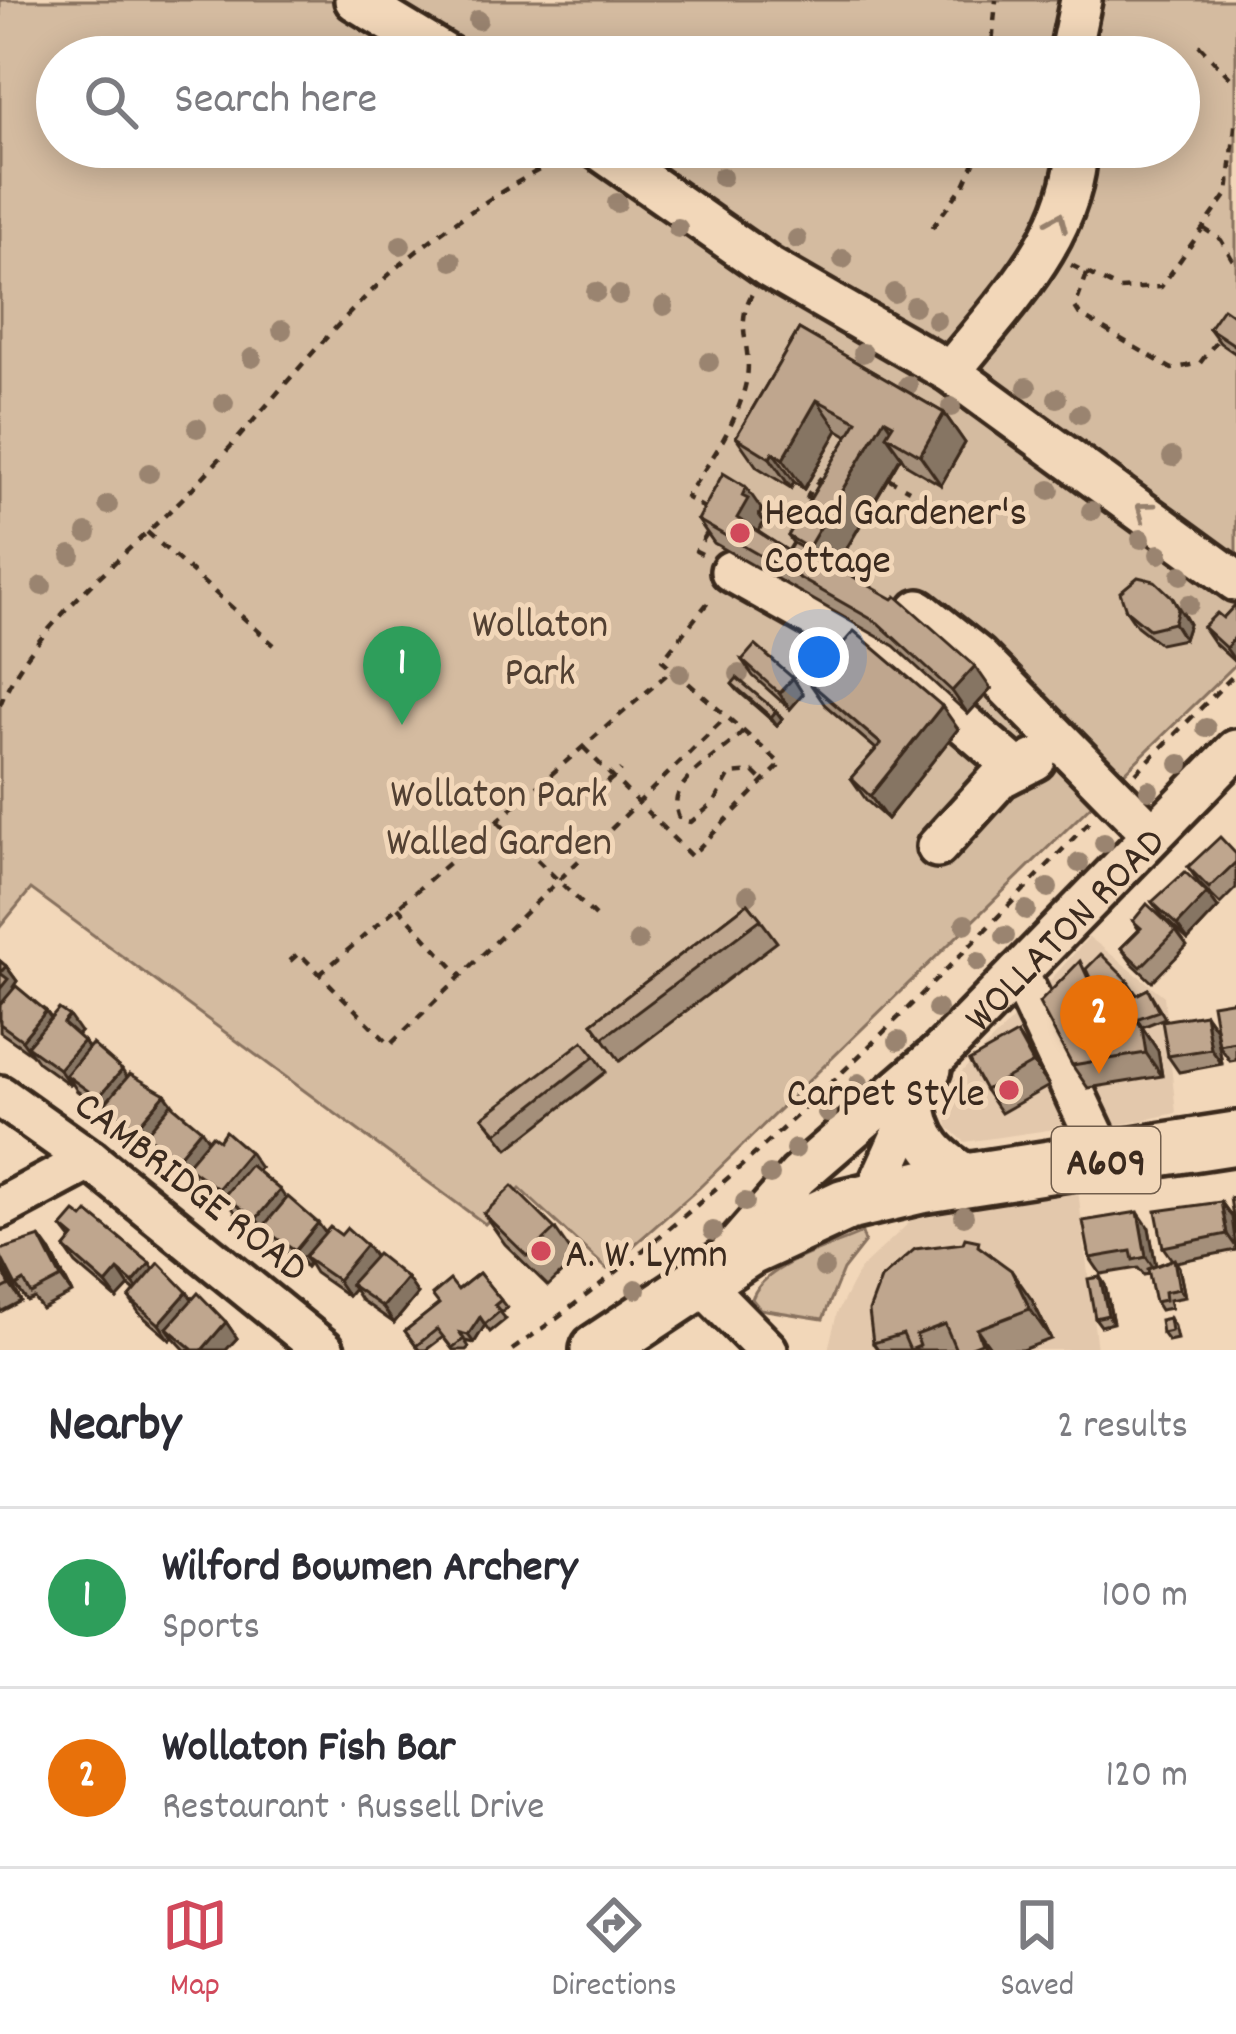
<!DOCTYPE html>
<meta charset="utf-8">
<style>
:root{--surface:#fff;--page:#f2f2f3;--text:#2b2b33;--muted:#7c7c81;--line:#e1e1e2;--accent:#d1495b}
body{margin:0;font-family:Dekko,sans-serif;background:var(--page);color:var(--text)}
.you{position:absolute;left:819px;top:657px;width:42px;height:42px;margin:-30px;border:9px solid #fff;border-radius:50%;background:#1a73e8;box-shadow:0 0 0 18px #1a73e833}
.badge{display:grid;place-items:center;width:78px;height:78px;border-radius:50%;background:var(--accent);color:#fff;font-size:39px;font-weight:700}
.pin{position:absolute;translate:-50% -99px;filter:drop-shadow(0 3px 6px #0008)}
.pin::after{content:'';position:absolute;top:63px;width:42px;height:36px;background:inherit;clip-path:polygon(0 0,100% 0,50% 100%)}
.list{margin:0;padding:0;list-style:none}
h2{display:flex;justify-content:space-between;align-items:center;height:156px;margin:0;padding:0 48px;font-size:51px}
h2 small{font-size:39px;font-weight:400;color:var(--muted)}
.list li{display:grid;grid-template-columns:78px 1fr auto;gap:36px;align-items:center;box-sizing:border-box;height:180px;padding:0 48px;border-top:3px solid var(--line)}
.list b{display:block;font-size:45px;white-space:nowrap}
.list p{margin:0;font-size:39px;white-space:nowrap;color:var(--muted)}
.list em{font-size:39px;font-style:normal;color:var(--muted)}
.icon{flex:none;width:66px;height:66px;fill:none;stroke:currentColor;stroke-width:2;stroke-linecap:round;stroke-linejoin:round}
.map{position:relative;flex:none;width:1236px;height:1350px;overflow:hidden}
.search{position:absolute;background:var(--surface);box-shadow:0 6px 30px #0003;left:36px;right:36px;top:36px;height:132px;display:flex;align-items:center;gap:30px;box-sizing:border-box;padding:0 42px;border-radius:66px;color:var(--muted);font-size:45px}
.sheet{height:516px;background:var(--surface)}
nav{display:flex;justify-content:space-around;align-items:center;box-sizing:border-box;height:168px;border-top:3px solid var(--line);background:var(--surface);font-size:33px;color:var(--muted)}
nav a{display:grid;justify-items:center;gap:6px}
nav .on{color:var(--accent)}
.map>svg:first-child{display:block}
</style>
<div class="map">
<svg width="1236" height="1350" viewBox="0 0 1236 1350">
<rect width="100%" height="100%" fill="#f2d7b9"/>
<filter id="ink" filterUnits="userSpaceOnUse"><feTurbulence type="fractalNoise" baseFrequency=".00833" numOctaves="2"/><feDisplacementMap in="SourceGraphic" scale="24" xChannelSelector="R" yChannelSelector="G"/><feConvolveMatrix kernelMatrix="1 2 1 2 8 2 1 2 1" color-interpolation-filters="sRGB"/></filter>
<g filter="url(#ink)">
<!-- built -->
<g fill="#e3c8ac">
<path d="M1089 937 1164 996 1176 1113 1105 1128 1037 995Z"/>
<path d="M1017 1015 1076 1126 965 1142 948 1127 943 1091Z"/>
<path d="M1078 1190 1097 1350H828L837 1313 860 1269 912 1220Z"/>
</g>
<!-- green -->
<g fill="#d4bba0" stroke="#88725f" stroke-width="3" fill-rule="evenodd">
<path d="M0 0H1236V664L699 1188 607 1269 520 1189 485 1224 31 889 0 927ZM57 57H1179V147H57Z"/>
<path d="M862 1233 865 1242 843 1270 823 1319 760 1309 752 1299C763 1264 830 1248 862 1233Z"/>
</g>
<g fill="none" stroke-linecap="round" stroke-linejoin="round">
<defs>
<g id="minor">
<path d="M355 0 449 57"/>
<path d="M1069 57 1081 0"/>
<path d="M596 147 768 267 950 372 1236 581"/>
<path d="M950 372C1003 305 1074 237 1077 147"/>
<path d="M731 571 891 661 1017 769"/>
<path d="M919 610 978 657 1151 833"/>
<path d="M937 847 1000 778 1035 760"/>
<path d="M1018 973 1106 1160"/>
<path d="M0 1096 90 1160 324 1350"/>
<path d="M915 1098C918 1142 938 1159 975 1180"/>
<path d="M873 1197 931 1069"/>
<path d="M0 1208 90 1160"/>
<path id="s1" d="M727 1257 798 1176 940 1053 1236 750"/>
<path d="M700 1282 767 1350"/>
</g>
<path id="major" d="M597 1350 750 1249 845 1205 921 1187 1236 1138"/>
</defs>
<!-- minor casing -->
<use href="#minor" stroke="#3b2a1e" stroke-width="48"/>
<!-- major casing -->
<use href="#major" stroke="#3b2a1e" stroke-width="60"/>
<!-- path -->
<g stroke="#3b2a1e" stroke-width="4.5" stroke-dasharray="9 9" stroke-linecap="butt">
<path d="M1199 45 1236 84"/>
<path d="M991 57 996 0"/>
<path d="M932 228 965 183 981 147"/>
<path d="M1203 228 1221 240 1236 266"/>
<path d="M1071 265 1119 289 1161 287 1228 193 1236 117"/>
<path d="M1087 274 1075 307 1080 315 1172 369 1200 363 1216 342"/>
<path d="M888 478 909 490"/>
<path d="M706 509 686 497C711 460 739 422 747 377 752 346 734 325 752 294"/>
<path d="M801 517 809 493 827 470"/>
<path d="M147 532 274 645"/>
<path d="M702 554 696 551 709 530"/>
<path d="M842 558 863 569"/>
<path d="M0 705C30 629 123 558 181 500 249 431 308 351 379 284 433 233 501 189 567 155"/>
<path d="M743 731C722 757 660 781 680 820L691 822 715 802 730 774 754 772 764 782"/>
<path d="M583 747 691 856 781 764 662 660 713 596"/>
<path d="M1136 773 1236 673"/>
<path d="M607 783 621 770"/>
<path d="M498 822 597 918"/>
<path d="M398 907 461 976"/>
<path d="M290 961 299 953 390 1045 726 717"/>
<path d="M319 975 672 670"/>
<path d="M512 1350C725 1200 911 1008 1091 820"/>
</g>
<!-- minor -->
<use href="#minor" stroke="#f2d7b9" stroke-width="39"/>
<!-- major -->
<use href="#major" stroke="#f2d7b9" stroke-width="51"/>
</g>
<!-- trees -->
<g fill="#9a846f">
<circle cx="478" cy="20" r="10"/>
<circle cx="722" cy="177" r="10"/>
<circle cx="617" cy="203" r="10"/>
<circle cx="678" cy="228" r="10"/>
<circle cx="797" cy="239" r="10"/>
<circle cx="401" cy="245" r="10"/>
<circle cx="843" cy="259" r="10"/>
<circle cx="452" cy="261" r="10"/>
<circle cx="596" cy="292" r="10"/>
<circle cx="894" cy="293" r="10"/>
<circle cx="619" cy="295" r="10"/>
<circle cx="664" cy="306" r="10"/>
<circle cx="914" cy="306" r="10"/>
<circle cx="936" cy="320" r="10"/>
<circle cx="282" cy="330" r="10"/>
<circle cx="863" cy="353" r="10"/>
<circle cx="252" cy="358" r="10"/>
<circle cx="709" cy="362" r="10"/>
<circle cx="908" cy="385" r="10"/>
<circle cx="1027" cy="387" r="10"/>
<circle cx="1057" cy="398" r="10"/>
<circle cx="224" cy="403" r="10"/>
<circle cx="951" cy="407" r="10"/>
<circle cx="1080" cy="414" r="10"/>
<circle cx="197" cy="428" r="10"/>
<circle cx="1172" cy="457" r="10"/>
<circle cx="149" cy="473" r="10"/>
<circle cx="1050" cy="490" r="10"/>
<circle cx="108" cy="505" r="10"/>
<circle cx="1091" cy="511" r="10"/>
<circle cx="87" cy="533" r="10"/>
<circle cx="1141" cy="539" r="10"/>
<circle cx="1159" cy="554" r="10"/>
<circle cx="71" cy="555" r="10"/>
<circle cx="1181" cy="575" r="10"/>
<circle cx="42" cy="586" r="10"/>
<circle cx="1189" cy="604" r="10"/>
<circle cx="680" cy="673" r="10"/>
<circle cx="739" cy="674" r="10"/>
<circle cx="1206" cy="728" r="10"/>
<circle cx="1180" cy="764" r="10"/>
<circle cx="1149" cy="790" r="10"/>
<circle cx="1104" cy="843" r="10"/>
<circle cx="1079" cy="863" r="10"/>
<circle cx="1048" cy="888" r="10"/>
<circle cx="748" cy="895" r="10"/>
<circle cx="1026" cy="910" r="10"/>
<circle cx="965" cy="924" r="10"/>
<circle cx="1005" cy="936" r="10"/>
<circle cx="638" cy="941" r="10"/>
<circle cx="978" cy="962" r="10"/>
<circle cx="937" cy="1009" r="10"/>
<circle cx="898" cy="1041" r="10"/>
<circle cx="859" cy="1083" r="10"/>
<circle cx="827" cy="1113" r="10"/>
<circle cx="795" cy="1149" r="10"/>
<circle cx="770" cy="1175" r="10"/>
<circle cx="745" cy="1202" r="10"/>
<circle cx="964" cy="1216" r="10"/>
<circle cx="713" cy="1231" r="10"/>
<circle cx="824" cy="1268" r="10"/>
<circle cx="636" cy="1289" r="10"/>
</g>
<!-- wall -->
<g fill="#a48f7a" stroke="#3b2a1e" stroke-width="3">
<path d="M1236 317V354L1220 343 1209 328Z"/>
<path d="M799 329 944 413 965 443 941 485 907 465 901 456 836 567 991 689 968 714 894 646 714 543 698 520 762 510 759 515 764 522 758 532 788 551 793 543 788 536 848 436 838 430 804 489 794 482 791 488 757 467 736 437Z"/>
<path d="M1236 604V663L1214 643 1203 627 1223 618Z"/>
<path d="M1126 610 1183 613 1189 624 1184 639 1160 644 1137 626Z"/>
<path d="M742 660 793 678 803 694 790 709 753 676Z"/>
<path d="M809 682 958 729 887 819 867 801 851 778 876 749 825 705Z"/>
<path d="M732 684 782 719 777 725 738 691Z"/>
<path d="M1236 854V888L1220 904 1199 883 1188 867Z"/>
<path d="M1152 902 1218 908 1188 940 1163 917Z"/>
<path d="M748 903 777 942 620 1061 592 1023Z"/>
<path d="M1133 921 1176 931 1187 946 1152 982 1132 963 1121 948 1139 930Z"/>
<path d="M0 961 6 966 17 981 13 987 14 988 46 1011 51 1018 80 1032 77 1035 89 1048 127 1078 165 1094 174 1106 208 1139 260 1168 257 1171 280 1190 286 1200 325 1232 341 1235 366 1245 374 1256 407 1278 418 1294 394 1323 361 1300 354 1289 348 1296 315 1273 309 1263 306 1267 273 1244 267 1234 235 1212 230 1204 197 1182 190 1172 188 1174 156 1150 149 1141 147 1144 115 1121 110 1113 77 1091 72 1083 70 1085 38 1062 33 1055 0 1032Z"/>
<path d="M1086 970 1127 980 1137 995 1148 989 1165 1018 1142 1027 1158 1051 1162 1076 1088 1088 1072 1065Z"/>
<path d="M1236 1000V1060L1230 1061 1219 1045Z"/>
<path d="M1205 1014 1216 1029 1222 1064 1179 1072 1168 1056Z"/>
<path d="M595 1056 606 1072 508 1149 483 1117Z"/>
<path d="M1033 1057 1049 1086 1001 1113 985 1090Z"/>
<path d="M1221 1202 1232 1217 1236 1250 1176 1262 1179 1267 1185 1297 1169 1300 1171 1308 1160 1310 1155 1302 1149 1274 1144 1275 1138 1268 1101 1274 1090 1258 1149 1228 1156 1266 1172 1260 1163 1247Z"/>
<path d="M484 1214 555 1229 576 1259 548 1286 505 1244Z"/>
<path d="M62 1227 154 1270 226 1322 237 1338 226 1350H185L173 1337 170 1340 140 1314 129 1298 135 1291 129 1286 117 1299 76 1264 65 1248 72 1240Z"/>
<path d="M51 1252 72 1293 42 1309 34 1298 27 1301 16 1286Z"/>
<path d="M989 1254 1032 1300 1051 1339 1022 1350H878L873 1343Z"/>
<path d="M0 1261 21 1301 0 1312Z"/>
<path d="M479 1273 507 1308 501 1313 506 1319 490 1332 485 1325 474 1343 465 1341 469 1347 466 1350H453L443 1337 426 1350H419L405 1331Z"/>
<path d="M1100 1277 1105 1285 1113 1323 1101 1326 1095 1318Z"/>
<path d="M1169 1318 1174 1326 1177 1339 1168 1341 1162 1333Z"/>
</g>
<!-- shaded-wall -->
<g fill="#867463" stroke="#3b2a1e" stroke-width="3">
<path d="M817 400 838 430 804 489 783 459Z"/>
<path d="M944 413 965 443 941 485 920 455Z"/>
<path d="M884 419 902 444 886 435 901 456 829 578 808 548Z"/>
<path d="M773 452 794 482 791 488 770 458Z"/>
<path d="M746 487 762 510 759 515 764 522 753 541 737 518 742 496Z"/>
<path d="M1172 597 1189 624 1184 639 1174 623Z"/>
<path d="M1236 636V662L1226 648Z"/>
<path d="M975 666 991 689 968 714 952 691Z"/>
<path d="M793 678 803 694 790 709 779 693Z"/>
<path d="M942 706 958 729 887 819 870 796Z"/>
<path d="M776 711 782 719 777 725 771 717Z"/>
<path d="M1207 893 1218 908 1188 940 1177 925Z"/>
<path d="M6 966 17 981 13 987 19 995 0 1017V973Z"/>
<path d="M46 1011 57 1027 27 1046 33 1056 22 1040Z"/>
<path d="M1132 1012 1158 1051 1162 1076 1146 1053Z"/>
<path d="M1205 1014 1216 1029 1222 1064 1211 1049Z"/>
<path d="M69 1016 80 1032 74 1039 63 1023Z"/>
<path d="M1017 1034 1033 1057 1049 1086 1033 1063Z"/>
<path d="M83 1041 94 1057 66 1075 72 1083 70 1085 59 1069Z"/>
<path d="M122 1070 133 1086 104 1105 109 1114 98 1098Z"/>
<path d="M165 1094 176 1110 145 1135 149 1141 147 1144 136 1128Z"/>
<path d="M201 1129 212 1145 186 1166 190 1172 188 1174 177 1158Z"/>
<path d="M249 1152 260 1168 232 1202 224 1196 229 1205 218 1189Z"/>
<path d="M280 1190 291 1206 263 1228 256 1219Z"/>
<path d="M1221 1202 1232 1217 1236 1247 1227 1234Z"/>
<path d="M1138 1212 1149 1228 1157 1273 1146 1257Z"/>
<path d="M318 1223 329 1238 304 1257 309 1263 306 1267 295 1251Z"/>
<path d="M40 1237 51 1252 72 1293 61 1278Z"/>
<path d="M366 1245 377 1261 350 1284 354 1289 348 1296 337 1280Z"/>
<path d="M1174 1259 1179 1267 1185 1297 1179 1289Z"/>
<path d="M0 1261 21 1301 10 1285 0 1266Z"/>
<path d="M150 1263 160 1279 144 1298 133 1283Z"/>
<path d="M118 1270 129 1286 117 1299 106 1284Z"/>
<path d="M1011 1270 1032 1300 1051 1339 1030 1309Z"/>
<path d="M1100 1277 1105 1285 1113 1323 1108 1315Z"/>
<path d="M407 1278 418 1294 394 1323 383 1307Z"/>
<path d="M187 1292 198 1308 167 1328 173 1337 170 1340 159 1324Z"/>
<path d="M480 1317 485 1325 474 1343 468 1335Z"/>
<path d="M226 1322 237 1338 226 1350H202Z"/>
<path d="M977 1329 992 1350H987Z"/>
</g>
<!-- building -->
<g fill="#bfa68e" stroke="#3b2a1e" stroke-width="3">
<path d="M1223 308 1236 317V346L1209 328Z"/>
<path d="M799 329 944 413 920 455 886 435 893 424 884 419 808 548 788 536 857 421 817 400 783 459 773 452 770 458 736 437Z"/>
<path d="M723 473 746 487 742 496 748 499 737 518 788 551 793 543 893 599 896 596 975 666 952 691 878 623 698 520Z"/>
<path d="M1138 577 1155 581 1172 597 1178 609 1174 623 1149 629 1126 610 1120 592Z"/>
<path d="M1236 604V636L1226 648 1203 627 1217 613 1223 618Z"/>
<path d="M854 631 942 706 870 796 851 778 881 744 809 682Z"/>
<path d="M755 645 793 678 779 693 742 660Z"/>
<path d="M737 678 776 711 771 717 732 684Z"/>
<path d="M1220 837 1236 854V862L1209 888 1188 867Z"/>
<path d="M1185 872 1207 893 1177 925 1152 902Z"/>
<path d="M748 903 761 919 603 1038 592 1023Z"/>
<path d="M1147 904 1176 931 1141 967 1121 948 1141 928 1133 921Z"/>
<path d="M1101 954 1127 980 1115 993 1108 986 1097 993 1086 969Z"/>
<path d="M0 961 6 966 0 973 8 979 0 989Z"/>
<path d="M1080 961 1096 995 1105 991 1117 1015 1103 1026 1132 1012 1142 1028 1146 1053 1072 1065 1039 1003Z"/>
<path d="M16 986 46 1011 22 1040 0 1024V1005Z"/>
<path d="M1148 989 1159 1011 1136 1019 1132 1012 1121 1017 1115 1006Z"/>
<path d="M1236 1000V1042L1219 1045 1212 1004Z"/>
<path d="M59 1009 69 1016 63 1023 83 1041 59 1069 27 1046Z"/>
<path d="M1205 1014 1211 1049 1168 1056 1162 1021Z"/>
<path d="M1017 1034 1033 1063 985 1090 969 1061Z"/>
<path d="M583 1041 595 1056 497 1133 483 1117Z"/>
<path d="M92 1044 122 1070 98 1098 66 1075Z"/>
<path d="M130 1074 165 1094 136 1128 104 1105Z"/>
<path d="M171 1104 201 1129 177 1158 145 1135Z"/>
<path d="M225 1131 249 1152 218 1189 186 1166 212 1135 219 1140Z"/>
<path d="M250 1165 280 1190 256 1219 224 1196Z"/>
<path d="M512 1186 555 1229 527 1256 484 1214Z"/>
<path d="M288 1197 318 1223 295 1251 262 1228Z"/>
<path d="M1236 1197V1235L1230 1198Z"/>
<path d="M1221 1202 1227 1234 1163 1247 1156 1211Z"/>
<path d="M75 1212 83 1218 88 1212 150 1263 133 1283 118 1270 106 1284 65 1248 74 1237 62 1227Z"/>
<path d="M1138 1212 1146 1257 1133 1260 1131 1251 1090 1258 1083 1221Z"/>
<path d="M330 1227 341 1235 347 1228 366 1245 337 1280 304 1257Z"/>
<path d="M40 1237 61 1278 31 1294 24 1281 16 1286 0 1255V1250Z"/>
<path d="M965 1238 979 1241 978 1246 1011 1270 1030 1309 977 1329 982 1343 964 1350H956L945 1324 916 1335 920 1346 910 1350 903 1334 873 1343 869 1311 881 1279 915 1249 963 1243Z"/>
<path d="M377 1254 407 1278 383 1307 350 1284Z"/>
<path d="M1174 1259 1179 1289 1164 1292 1165 1300 1155 1302 1148 1269Z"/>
<path d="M159 1263 187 1292 159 1324 129 1298Z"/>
<path d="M0 1266 10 1285 0 1290Z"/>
<path d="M479 1273 501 1300 495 1305 500 1311 485 1324 480 1317 468 1335 460 1333 464 1339 452 1348 437 1329 416 1346 405 1331 439 1304 432 1295 450 1280 458 1290Z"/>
<path d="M1100 1277 1108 1315 1095 1318 1088 1279Z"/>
<path d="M198 1293 226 1322 202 1350H193L167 1328Z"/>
<path d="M1169 1318 1171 1331 1162 1333 1160 1320Z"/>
</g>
<!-- one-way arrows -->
<defs><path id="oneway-chevron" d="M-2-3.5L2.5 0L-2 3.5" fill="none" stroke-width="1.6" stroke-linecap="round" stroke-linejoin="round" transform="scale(3)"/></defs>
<g stroke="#96806c">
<use href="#oneway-chevron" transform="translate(1058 221) rotate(-67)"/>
<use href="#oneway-chevron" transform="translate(1144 510) rotate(-144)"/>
</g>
</g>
<!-- markers -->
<g fill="#d1495b" stroke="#f2d7b9" stroke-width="4.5">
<circle cx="740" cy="533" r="12"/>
<circle cx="1009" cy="1090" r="12"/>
<circle cx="541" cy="1251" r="12"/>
</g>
<g text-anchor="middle" stroke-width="10" stroke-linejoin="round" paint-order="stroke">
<!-- shield labels -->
<rect fill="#f2d7b9" stroke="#725e4c" stroke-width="3" x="1052" y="1127" width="108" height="66" rx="9"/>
<g font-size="39" font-weight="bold" fill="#3b2a1e">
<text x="1106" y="1174">A609</text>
</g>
<!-- poi labels -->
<g font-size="42" fill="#3b2a1e" stroke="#f2d7b9" text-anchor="start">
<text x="764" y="524">Head Gardener's<tspan x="764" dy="48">Cottage</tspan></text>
<text x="985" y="1105" text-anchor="end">Carpet Style</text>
<text x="565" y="1266">A. W. Lymn</text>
</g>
<!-- park labels -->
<g font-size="42" fill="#524032" stroke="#f2d7b9">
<text x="540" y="636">Wollaton<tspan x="540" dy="48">Park</tspan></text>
<text x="499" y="806">Wollaton Park<tspan x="499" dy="48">Walled Garden</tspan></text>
</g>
<!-- street labels -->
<g font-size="42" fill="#3b2a1e" stroke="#f2d7b9">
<text dy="15" stroke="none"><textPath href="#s1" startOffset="471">WOLLATON ROAD</textPath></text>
<text transform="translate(193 1184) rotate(38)" y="15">CAMBRIDGE ROAD</text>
</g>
</g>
</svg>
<div class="you"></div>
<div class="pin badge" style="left:402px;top:725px;background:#2e9e5b">1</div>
<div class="pin badge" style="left:1099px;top:1074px;background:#e8710a">2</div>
<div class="search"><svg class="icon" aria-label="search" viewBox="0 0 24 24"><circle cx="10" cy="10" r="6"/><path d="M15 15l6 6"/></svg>Search here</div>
</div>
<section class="sheet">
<h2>Nearby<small>2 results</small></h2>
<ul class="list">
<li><span class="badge" style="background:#2e9e5b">1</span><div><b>Wilford Bowmen Archery</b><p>Sports</p></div><em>100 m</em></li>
<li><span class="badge" style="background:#e8710a">2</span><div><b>Wollaton Fish Bar</b><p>Restaurant · Russell Drive</p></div><em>120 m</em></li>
</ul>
</section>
<nav>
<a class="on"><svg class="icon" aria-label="map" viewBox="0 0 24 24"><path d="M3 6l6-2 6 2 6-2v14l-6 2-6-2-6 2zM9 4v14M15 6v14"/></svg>Map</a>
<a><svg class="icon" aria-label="directions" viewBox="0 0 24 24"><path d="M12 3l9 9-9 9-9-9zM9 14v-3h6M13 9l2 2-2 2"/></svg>Directions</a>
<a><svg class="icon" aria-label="saved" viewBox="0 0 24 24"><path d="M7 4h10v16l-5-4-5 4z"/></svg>Saved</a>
</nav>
